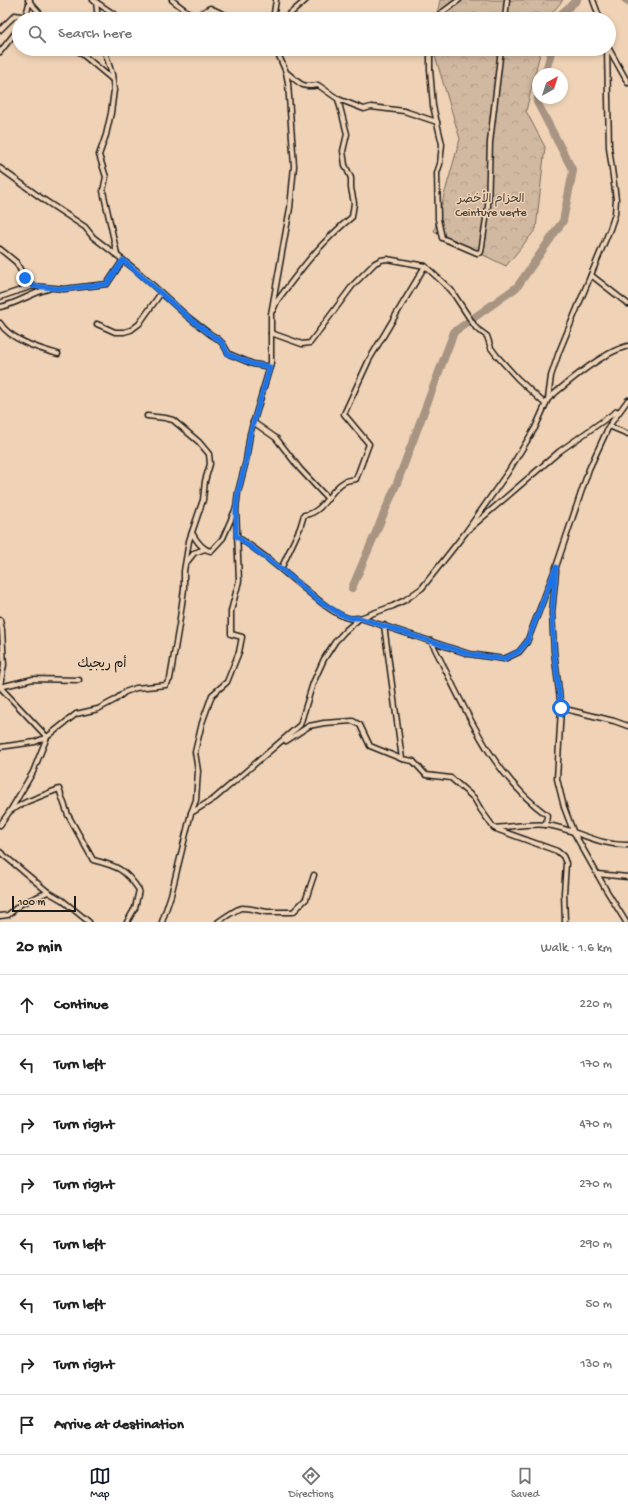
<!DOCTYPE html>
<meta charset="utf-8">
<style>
:root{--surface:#fff;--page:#f2f2f2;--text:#222;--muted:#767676;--line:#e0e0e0;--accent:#111827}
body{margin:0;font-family:"Gochi Hand","Playpen Sans Arabic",sans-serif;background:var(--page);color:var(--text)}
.compass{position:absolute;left:532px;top:68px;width:36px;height:36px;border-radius:50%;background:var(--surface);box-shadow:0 2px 6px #0003;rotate:39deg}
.scale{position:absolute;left:12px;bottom:10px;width:64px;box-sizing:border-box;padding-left:4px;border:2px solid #1c1c1c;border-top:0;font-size:11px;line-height:14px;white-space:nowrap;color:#1c1c1c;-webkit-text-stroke:3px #f0d3b6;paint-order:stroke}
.stop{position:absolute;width:12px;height:12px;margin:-9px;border:3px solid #1a73e8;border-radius:50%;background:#fff}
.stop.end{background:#1a73e8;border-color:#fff;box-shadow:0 1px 4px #0008}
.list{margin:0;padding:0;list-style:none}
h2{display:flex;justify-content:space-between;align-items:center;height:52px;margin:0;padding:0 16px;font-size:17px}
h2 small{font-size:13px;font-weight:400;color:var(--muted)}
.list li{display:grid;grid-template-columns:26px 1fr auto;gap:12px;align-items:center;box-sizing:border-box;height:60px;padding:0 16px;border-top:1px solid var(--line)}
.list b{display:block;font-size:15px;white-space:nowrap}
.list em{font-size:13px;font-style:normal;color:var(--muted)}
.icon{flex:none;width:22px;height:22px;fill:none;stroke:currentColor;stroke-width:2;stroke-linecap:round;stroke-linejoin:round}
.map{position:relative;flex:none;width:628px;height:922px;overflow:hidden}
.search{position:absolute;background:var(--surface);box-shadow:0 2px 6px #0003;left:12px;right:12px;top:12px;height:44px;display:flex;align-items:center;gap:10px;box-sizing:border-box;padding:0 14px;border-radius:22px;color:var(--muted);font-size:15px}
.sheet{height:532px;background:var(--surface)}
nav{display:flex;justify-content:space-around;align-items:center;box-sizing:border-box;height:56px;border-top:1px solid var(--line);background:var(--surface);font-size:11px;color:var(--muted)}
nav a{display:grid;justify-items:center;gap:2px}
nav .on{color:var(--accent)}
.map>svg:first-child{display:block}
</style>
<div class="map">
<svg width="628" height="922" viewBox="0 0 628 922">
<defs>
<pattern id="forest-crowns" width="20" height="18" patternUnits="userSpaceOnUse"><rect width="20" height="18" fill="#d1b8a0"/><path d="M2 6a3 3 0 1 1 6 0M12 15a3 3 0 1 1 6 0" fill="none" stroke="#b39e89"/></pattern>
</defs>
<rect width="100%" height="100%" fill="#f0d3b6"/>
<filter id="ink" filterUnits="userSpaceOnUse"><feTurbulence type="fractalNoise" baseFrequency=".025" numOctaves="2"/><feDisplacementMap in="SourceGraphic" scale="8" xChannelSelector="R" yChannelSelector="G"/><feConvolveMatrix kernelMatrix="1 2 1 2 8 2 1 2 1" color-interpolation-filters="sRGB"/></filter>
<g filter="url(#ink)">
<!-- forest -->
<g fill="url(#forest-crowns)" stroke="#766a5e">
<path d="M440 0H563L550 15 549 19H436Z"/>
<path d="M433 49H541L526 111 545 147 536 229 506 266 434 231 460 139Z"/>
</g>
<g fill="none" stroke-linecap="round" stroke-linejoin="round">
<!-- river -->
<g stroke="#a79482" stroke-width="8">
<path d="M626 0 628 2"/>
<path d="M560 19 561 14 577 0"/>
<path d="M545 74 552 49"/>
<path d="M352 588 397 483 454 332 517 287 563 221 573 171 537 102 538 98"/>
</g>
<defs>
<g id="minor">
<path d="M28 0 45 19"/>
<path d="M93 0 121 19"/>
<path d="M172 0 194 17 210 8 234 19"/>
<path d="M593 0 600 19"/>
<path d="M96 2 98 19"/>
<path d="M25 19 30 0"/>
<path d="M273 19 276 0"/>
<path d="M284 19 306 0"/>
<path d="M433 19 459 0"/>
<path d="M505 19 507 0"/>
<path d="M0 30 15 15 38 19"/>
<path d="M76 49 112 79"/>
<path d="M104 49 112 74 114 90 111 113 106 135 99 155 106 177 103 191 117 254"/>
<path d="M430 49V69L433 106 442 144 440 164 437 173 438 219 442 238 477 253 481 252 488 206 490 142 501 49"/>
<path d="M609 49 628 83"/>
<path d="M0 52 19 28"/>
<path d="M286 72C299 82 301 89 318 85L338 99 364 109 371 107 404 111 437 122"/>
<path d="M0 168 44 200 85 227 93 237 136 270 188 317 210 334 218 339 223 344 229 354 253 364 270 367"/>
<path d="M0 249 16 262 25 278 33 286"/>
<path d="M591 275 628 304"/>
<path d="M0 297 33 286 64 289 107 284 123 260"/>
<path d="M0 307C17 304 31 293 48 289"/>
<path d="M273 310 277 301C301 269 321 242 352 217L354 203 351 188V178L345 165 343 151 347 134 338 99"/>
<path d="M0 323C10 340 40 349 58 354"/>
<path d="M97 324 115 332H124L131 330 139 324 161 293"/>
<path d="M271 333 302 344 310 343 353 285 375 263 381 260 387 259 425 266 451 290 476 328 487 336 491 348 497 356 517 378 545 404"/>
<path d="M548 399C568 382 603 352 628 346"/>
<path d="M253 422 276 438 300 469 328 499"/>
<path d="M609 426 628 434"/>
<path d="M469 529 560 451 617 411"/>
<path d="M192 533C196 540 202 550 211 551L223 538 236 508"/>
<path d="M237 537C259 550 279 568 300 585 313 595 331 613 348 618 351 619 356 618 360 618L469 654 504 659 519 652 527 642 556 567 589 469 609 426 628 400"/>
<path d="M187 562 194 553 205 549"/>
<path d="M281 569 300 528 304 515C324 513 328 491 344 482 347 480 352 480 356 479L369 444 344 414 369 360 425 266"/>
<path d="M556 571 552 613 554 651 561 708 557 779 564 807 573 831 605 888 626 922"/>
<path d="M0 620 2 630 4 665 0 686"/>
<path d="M384 625 402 759"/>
<path d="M431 641C463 703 489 773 547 815L546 825"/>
<path d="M0 687 47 737 76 714 98 709 115 700 125 692 136 688 166 685 170 679 179 625 184 589V571L189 541 203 500 205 481 210 464 209 454 199 442 173 420 165 418 147 416"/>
<path d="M0 687 33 679 79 680"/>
<path d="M561 708 614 721 628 726"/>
<path d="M286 741 309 726 324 723 353 721 360 725 370 746 402 759 413 761 426 775 451 778 474 798 481 810 494 828C508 827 534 823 547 825 575 829 599 846 628 845"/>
<path d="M0 747 35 742 47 737"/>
<path d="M10 811 26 802 59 789 68 815 93 860C117 866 125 869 139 890L135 908 127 922"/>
<path d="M191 813 215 798 300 725 313 683 324 659 335 642 345 631 360 618 393 606 405 600 422 588 466 532 508 472 535 428 548 399 551 376 559 352 610 229 615 214 616 199 609 147 607 49"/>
<path d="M0 825 10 811 33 772 47 737"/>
<path d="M496 829 557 851 563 856 566 863 564 893 565 922"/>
<path d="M0 852 48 892 62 900 89 922"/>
<path d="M597 874 628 877"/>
<path d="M0 916 8 915 21 904 48 892"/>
<path d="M162 922 171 895 191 813 196 800 198 771 195 752 202 723 212 695 227 682 239 652 242 637 231 634V611L239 581 236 508 238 492 246 461 250 434 271 363V314L290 208 294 166 288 83 286 72 276 49"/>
<path d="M218 922C222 919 238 908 242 908 251 908 259 911 267 912 276 912 284 912 293 912L306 899 314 875"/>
</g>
</defs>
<!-- minor casing -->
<use href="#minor" stroke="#1c1c1c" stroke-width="7"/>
<!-- minor -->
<use href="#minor" stroke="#f0d3b6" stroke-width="4"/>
</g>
</g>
<g fill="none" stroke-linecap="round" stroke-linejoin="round" filter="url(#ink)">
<!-- route -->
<path stroke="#1a73e8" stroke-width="5" d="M25 278 33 286 64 289 107 284 123 260 188 317 210 334 218 339 223 344 228 354 253 364 270 367 250 434 246 461 238 492 236 508V536L281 569 319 601 340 614 349 618H360L469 654 504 659 518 652 527 642 556 567 552 613 554 651 561 708"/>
</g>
<g text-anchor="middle" stroke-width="3" stroke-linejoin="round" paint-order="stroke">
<!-- park labels -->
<g font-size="12" fill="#49433d" stroke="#f0d3b6">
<text x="491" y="202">الحزام الأخضر<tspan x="491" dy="14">Ceinture verte</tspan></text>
</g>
<!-- neighbourhood labels -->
<g font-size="13" fill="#1c1c1c" stroke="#f0d3b6">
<text x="102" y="667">أم ريجيك</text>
</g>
</g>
</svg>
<svg class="compass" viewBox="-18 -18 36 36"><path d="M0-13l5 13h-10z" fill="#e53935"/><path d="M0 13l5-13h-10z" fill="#767676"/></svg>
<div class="scale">100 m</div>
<div class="stop" style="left:561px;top:708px"></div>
<div class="stop end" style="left:25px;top:278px"></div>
<div class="search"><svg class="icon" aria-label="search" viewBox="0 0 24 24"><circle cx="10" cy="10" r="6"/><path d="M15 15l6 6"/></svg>Search here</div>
</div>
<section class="sheet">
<h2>20 min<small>Walk · 1.6 km</small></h2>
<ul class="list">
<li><svg class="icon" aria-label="ahead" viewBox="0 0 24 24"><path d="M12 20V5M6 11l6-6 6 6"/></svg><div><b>Continue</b></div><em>220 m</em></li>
<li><svg class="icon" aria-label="left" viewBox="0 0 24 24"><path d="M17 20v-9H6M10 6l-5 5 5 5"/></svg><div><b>Turn left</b></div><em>170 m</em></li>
<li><svg class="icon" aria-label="right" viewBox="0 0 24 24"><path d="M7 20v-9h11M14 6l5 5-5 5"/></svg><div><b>Turn right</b></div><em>470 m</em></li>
<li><svg class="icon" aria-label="right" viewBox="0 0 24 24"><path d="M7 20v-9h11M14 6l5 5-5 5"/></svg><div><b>Turn right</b></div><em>270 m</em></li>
<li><svg class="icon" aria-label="left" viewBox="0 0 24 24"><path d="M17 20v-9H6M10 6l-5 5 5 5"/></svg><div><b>Turn left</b></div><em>290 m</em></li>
<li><svg class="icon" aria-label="left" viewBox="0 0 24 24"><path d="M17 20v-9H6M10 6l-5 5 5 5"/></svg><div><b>Turn left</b></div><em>50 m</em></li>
<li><svg class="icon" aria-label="right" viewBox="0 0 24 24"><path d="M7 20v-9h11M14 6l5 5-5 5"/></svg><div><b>Turn right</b></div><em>130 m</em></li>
<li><svg class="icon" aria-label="arrive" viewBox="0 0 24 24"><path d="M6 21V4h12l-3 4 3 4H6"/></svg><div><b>Arrive at destination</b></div></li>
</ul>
</section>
<nav>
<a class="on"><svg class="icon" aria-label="map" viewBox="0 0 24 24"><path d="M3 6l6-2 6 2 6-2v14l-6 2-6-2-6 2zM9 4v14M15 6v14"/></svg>Map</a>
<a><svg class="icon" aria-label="directions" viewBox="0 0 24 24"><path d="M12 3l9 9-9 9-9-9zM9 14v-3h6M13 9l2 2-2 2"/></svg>Directions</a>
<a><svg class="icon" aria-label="saved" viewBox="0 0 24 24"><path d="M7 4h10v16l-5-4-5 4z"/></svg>Saved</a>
</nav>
